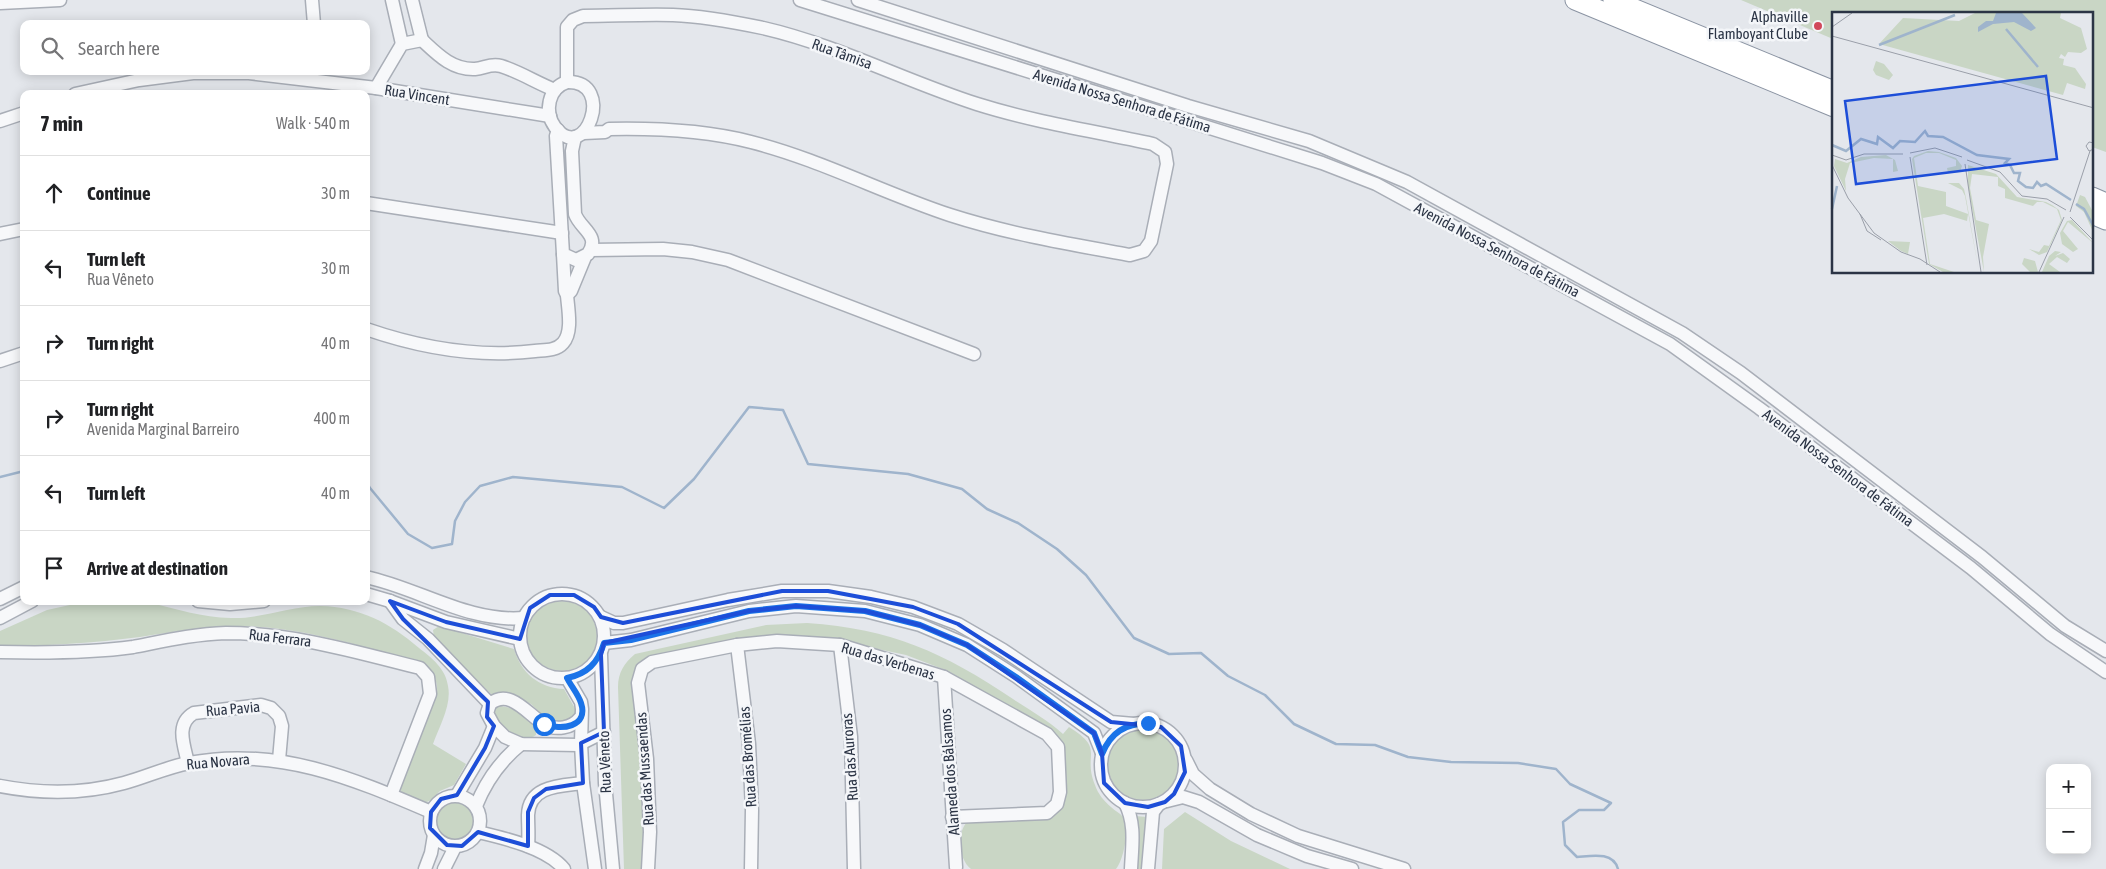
<!DOCTYPE html>
<meta charset="utf-8">
<style>
:root{--surface:#fff;--page:#f2f2f2;--text:#202124;--muted:#757577;--line:#e0e0e0}
body{margin:0;font-family:"Asap Condensed",sans-serif;background:var(--page);color:var(--text)}
.controls{position:absolute;right:15px;bottom:15px;display:grid;overflow:hidden;border-radius:10px;box-shadow:0 2px 12px #0003}
.controls button{width:45px;height:45px;display:grid;place-items:center;padding:0;border:0;border-bottom:1px solid var(--line);background:var(--surface);color:var(--text);font:25px sans-serif}
.stop{position:absolute;width:15px;height:15px;margin:-11px;border:4px solid #1a73e8;border-radius:50%;background:#fff}
.stop.end{background:#1a73e8;border-color:#fff;box-shadow:0 1px 5px #0008}
.list{margin:0;padding:0;list-style:none}
h2{display:flex;justify-content:space-between;align-items:center;height:65px;margin:0;padding:0 20px;font-size:21px}
h2 small{font-size:16px;font-weight:400;color:var(--muted)}
.list li{display:grid;grid-template-columns:32px 1fr auto;gap:15px;align-items:center;box-sizing:border-box;height:75px;padding:0 20px;border-top:1px solid var(--line)}
.list b{display:block;font-size:19px;white-space:nowrap}
.list p{margin:0;font-size:16px;white-space:nowrap;color:var(--muted)}
.list em{font-size:16px;font-style:normal;color:var(--muted)}
.icon{flex:none;width:28px;height:28px;fill:none;stroke:currentColor;stroke-width:2;stroke-linecap:round;stroke-linejoin:round}
.map{position:relative;flex:none;width:2106px;height:869px;overflow:hidden}
.search{position:absolute;background:var(--surface);box-shadow:0 2px 12px #0003;left:20px;top:20px;width:350px;height:55px;display:flex;align-items:center;gap:12px;box-sizing:border-box;padding:0 18px;border-radius:10px;color:var(--muted);font-size:19px}
.panel{position:absolute;background:var(--surface);box-shadow:0 2px 12px #0003;left:20px;top:90px;width:350px;height:515px;border-radius:10px}
.map>svg:first-child{display:block}
</style>
<div class="map">
<svg width="2106" height="869" viewBox="0 0 2106 869">
<rect width="100%" height="100%" fill="#e4e7ec"/>
<!-- green -->
<g fill="#c9d6c5">
<path d="M1741 0H2106V152L2092 147V14H1834L1833 39Z"/>
<circle cx="562" cy="636" r="35"/>
<path d="M88 601C108 601 129 599 149 603 176 608 202 618 231 618 261 619 290 606 320 606 360 607 390 623 419 648 432 658 446 669 448 686 452 705 439 727 433 744L466 764 454 785 440 791 431 800 425 803 403 795 400 789 401 782 437 693C438 678 432 667 417 661 359 646 299 626 238 626 205 626 173 632 140 637 94 643 47 646 0 646V631L47 610Z"/>
<path d="M807 623C892 629 943 652 1013 699 1029 710 1048 720 1063 734L1069 727C1106 750 1082 753 1095 785 1098 794 1104 801 1111 807 1115 811 1120 813 1123 817 1130 828 1124 859 1116 869H971C959 860 956 834 967 822L1053 815 1062 804 1049 731 948 671 906 655 840 641 816 638 641 665 645 834 643 869H624L618 687C618 673 624 663 635 654L766 625Z"/>
<path d="M439 626 514 649C521 673 539 688 564 689L577 712 569 725 547 720 531 704 516 697 491 694 434 637 433 630Z"/>
<path d="M499 706C515 707 527 716 536 728V735C520 747 500 724 493 713L495 708Z"/>
<circle cx="1143" cy="765" r="35"/>
<circle cx="455" cy="821" r="20"/>
<path d="M1185 812 1231 841 1290 869H1162L1164 829Z"/>
<path d="M1135 816 1147 817 1143 869H1134Z"/>
</g>
<g fill="none" stroke-linecap="round" stroke-linejoin="round">
<!-- stream -->
<g stroke="#9fb4cc" stroke-width="2.5">
<path d="M0 477 24 471"/>
<path d="M366 481 370 488 408 534 432 548 452 544 455 521 465 502 480 486 513 477 622 487 664 508 694 479 749 407 783 410 808 464 908 474 962 489 987 509 1018 523 1057 549 1086 575 1134 638 1169 654 1201 653 1228 676 1265 695 1294 724 1336 744 1375 745 1408 757 1451 762 1518 763 1556 769 1570 784 1611 803 1604 810H1579L1563 822 1565 845 1577 857C1591 856 1613 851 1618 869"/>
</g>
<defs>
<g id="minor">
<path d="M312 0 314 24"/>
<path d="M392 0 402 44"/>
<path d="M412 0 422 40"/>
<path d="M800 0 1322 163 1376 184 1670 344 1759 408 1971 568 2050 634 2106 672"/>
<path d="M858 0 1188 106 1309 141 1407 182 1682 333 1741 373 1982 557 2065 626 2106 651"/>
<path d="M0 3 60 0"/>
<path d="M567 82V27L573 20 583 16C613 16 643 14 673 15 703 16 734 22 763 28 837 45 905 81 977 104 1034 122 1094 131 1153 144L1165 152 1167 164 1151 241 1144 251 1130 255C1069 244 1009 234 950 215 883 193 819 159 751 142 704 130 657 128 609 129L605 132 584 133"/>
<path d="M567 82C617 80 585 167 555 127 544 112 548 88 567 82Z"/>
<path d="M376 88 402 44 422 40C437 54 452 70 475 69 485 68 491 63 501 66 520 72 537 83 555 90"/>
<path d="M75 94 139 80 193 73H249L376 88 550 116"/>
<path d="M0 121 24 113"/>
<path d="M558 130 556 136 563 254 576 260 588 254C601 235 580 229 575 214L572 151 575 137"/>
<path d="M366 203 562 233"/>
<path d="M0 234 24 229"/>
<path d="M591 250 663 249 692 252 728 260 974 354"/>
<path d="M567 295 571 291 585 257"/>
<path d="M366 329C421 348 477 358 535 351 545 350 556 351 563 343 573 332 568 309 567 295L565 291 563 254"/>
<path d="M0 361 24 353"/>
<path d="M366 577C418 588 469 623 524 618"/>
<circle cx="562" cy="636" r="42"/>
<path d="M366 594 390 601 446 622 520 639"/>
<path d="M0 599 24 587"/>
<path d="M198 601 230 604 264 601"/>
<path d="M390 601 403 619 428 639 490 704"/>
<path d="M601 617 614 623H623L728 600 782 591H828L871 597 913 607 958 624 1003 650 1111 722 1134 724"/>
<path d="M0 618 32 601"/>
<path d="M604 643 631 640 749 611 796 606 865 611 920 625 967 645 1017 677 1094 733 1102 753"/>
<path d="M737 645 749 744 752 810 751 869"/>
<path d="M840 645 851 737 854 869"/>
<path d="M0 652C44 653 90 653 133 647 164 641 194 634 226 633 293 633 356 652 420 668L428 677 430 694 391 795"/>
<path d="M601 655 605 783 613 869"/>
<path d="M944 677 956 867"/>
<path d="M567 678 581 702 582 709 581 743 583 783 595 869"/>
<path d="M580 718C572 728 556 731 544 724 529 716 510 687 490 704L487 713 494 726 505 737 521 744 578 745 604 732"/>
<circle cx="1143" cy="765" r="42"/>
<path d="M1186 760 1193 774 1210 789 1251 814 1298 836 1404 869"/>
<path d="M188 763C184 745 175 724 194 713L261 705 271 708 279 716 282 726 279 760"/>
<path d="M0 786C41 794 84 794 124 783 146 777 167 767 189 763 277 746 352 778 431 812"/>
<path d="M457 795 485 748 494 726"/>
<circle cx="455" cy="821" r="25"/>
<path d="M1167 801 1183 797 1199 802 1257 835 1307 856 1352 869"/>
<path d="M1125 803C1136 824 1132 846 1131 869"/>
<path d="M476 806C486 781 500 761 521 744"/>
<path d="M478 832C504 838 547 848 564 869"/>
<path d="M528 846C529 835 528 825 528 815 529 785 561 786 583 783"/>
<path d="M425 869 431 853 434 835"/>
<path d="M444 869 455 847"/>
<path d="M648 869 650 832 647 759 638 683 642 669 652 662 737 645 777 641 840 645 944 677 1047 734 1058 747 1060 792 1057 804 1047 813 952 817"/>
<path d="M1148 869 1153 812 1159 804"/>
</g>
<g id="highway">
<path d="M1575 0 1834 107"/>
<path d="M1613 0 1834 91"/>
<path d="M2092 197 2106 203"/>
<path d="M2092 214 2106 220"/>
</g>
</defs>
<!-- minor casing -->
<use href="#minor" stroke="#a9aeb7" stroke-width="15"/>
<!-- highway casing -->
<use href="#highway" stroke="#8b94a3" stroke-width="21"/>
<!-- minor -->
<use href="#minor" stroke="#f7f8fa" stroke-width="12"/>
<!-- highway -->
<use href="#highway" stroke="#fff" stroke-width="19"/>
</g>
<g fill="none" stroke-linecap="round" stroke-linejoin="round">
<!-- route -->
<path stroke="#1a73e8" stroke-width="6" d="M544 724C561 731 589 727 581 703 578 694 571 686 567 678 587 674 598 663 604 643L631 640 749 611 796 606 865 611 920 625 967 645 1016 677 1094 733 1102 754C1111 732 1125 724 1148 723"/>
</g>
<!-- marked area -->
<path fill="none" stroke="#1d4ed8" stroke-width="4" stroke-linejoin="round" d="M782 591H828L913 607 958 624 1111 722 1161 727 1181 746 1185 772 1174 794 1165 802 1148 807 1125 803 1104 783 1102 753 1094 733 967 645 920 625 865 611 796 606 749 611 604 643 601 655 604 732 581 743 583 783 546 789 534 798 528 812V846L478 832 462 846 447 845 430 828 431 812 441 799 457 795 485 748 494 726 487 717 488 702 403 619 390 601 446 622 520 639 530 608 550 595H574L594 607 601 617 623 623Z"/>
<!-- markers -->
<circle fill="#d1495b" stroke="#f4f6f9" stroke-width="2" cx="1818" cy="26" r="5"/>
<g text-anchor="middle" stroke-width="5" stroke-linejoin="round" paint-order="stroke">
<!-- poi labels -->
<g font-size="15" fill="#2b3445" stroke="#f4f6f9" text-anchor="end">
<text x="1808" y="22">Alphaville<tspan x="1808" dy="17">Flamboyant Clube</tspan></text>
</g>
<!-- street labels -->
<g font-size="15" fill="#2b3445" stroke="#f4f6f9">
<text transform="translate(842 54) rotate(20)" y="5">Rua Tâmisa</text>
<text transform="translate(417 95) rotate(9)" y="5">Rua Vincent</text>
<text transform="translate(1122 101) rotate(17)" y="5">Avenida Nossa Senhora de Fátima</text>
<text transform="translate(1497 250) rotate(28)" y="5">Avenida Nossa Senhora de Fátima</text>
<text transform="translate(1838 468) rotate(37)" y="5">Avenida Nossa Senhora de Fátima</text>
<text transform="translate(280 638) rotate(7)" y="5">Rua Ferrara</text>
<text transform="translate(888 661) rotate(17)" y="5">Rua das Verbenas</text>
<text transform="translate(233 709) rotate(-5)" y="5">Rua Pavia</text>
<text transform="translate(748 757) rotate(-94)" y="5">Rua das Bromélias</text>
<text transform="translate(850 757) rotate(-94)" y="5">Rua das Auroras</text>
<text transform="translate(218 762) rotate(-5)" y="5">Rua Novara</text>
<text transform="translate(605 762) rotate(-92)" y="5">Rua Vêneto</text>
<text transform="translate(645 769) rotate(-94)" y="5">Rua das Mussaendas</text>
<text transform="translate(950 772) rotate(-94)" y="5">Alameda dos Bálsamos</text>
</g>
</g>
<!-- overview -->
<g transform="translate(1832 12)">
<rect width="261" height="261" fill="#e4e7ec"/>
<path d="M143 1H229L228 6 249 16 255 37 249 41 236 40 233 45 229 42 227 46 232 47 231 53 243 56 254 72 253 77 235 71 231 83 47 32 71 6 127 9ZM44 49 52 52 61 63 57 68 44 63 41 58ZM96 139 107 140 124 146 130 154 128 160 116 161 115 156 124 154V148L107 141H94L82 146 86 174 114 180V194L136 202 135 209 112 202 91 206 98 252 122 260H111L97 252 80 147 82 144ZM54 143 63 148 66 159 61 160V147L42 146 18 151 13 167 14 179 2 154 3 147 15 151 29 145ZM136 153 164 162 185 185 214 190 220 193 227 198 230 208 215 240 207 243 197 237 207 240 212 233 217 234 229 208 225 197 211 190H205L201 194 173 186V177L166 174V165L140 162 138 176 144 208 157 212 151 245 152 260 136 174ZM116 171H127L132 177 134 186 147 260 133 184 130 178ZM248 183 253 185 261 200V220L252 200 244 194ZM240 208 261 231 236 210 231 219 246 237 241 240 230 232 228 221 235 209ZM56 229 78 230 76 242 69 239ZM223 239 229 240 223 244 231 241 238 247 235 251 225 245 217 252 228 260H210L217 244ZM192 246 203 249 206 260H198L190 252Z" fill="#c9d6c5"/>
<path d="M164 1H190L204 16 199 19 182 10 161 12 146 20V15L154 9H161Z" fill="#9fb4cc"/>
<path fill="none" stroke="#9fb4cc" stroke-width="2.5" d="M174 17 206 55M47 33 123 3M0 133 14 139 29 127 45 132 46 125 61 136 68 129 83 130 93 119 96 124 111 125 145 143 177 147 173 151 178 153 182 161H188L186 169 194 175 201 176 205 170 209 174 214 172 239 188M244 192 252 197 262 215M0 197 5 174"/>
<path fill="none" stroke="#9a9fa9" stroke-width="1" d="M0 15 20 1M0 24 262 96M262 131 257 130 254 134 257 139 262 137M78 141 103 136 130 145M0 143 14 148 32 142H71M78 145 95 253M135 148 168 160 190 184 215 187 234 198M133 152 149 260M0 153 16 186 42 221 69 240 88 247 108 260M238 200 258 139M28 202 35 219 49 228M238 205 262 229M207 260 232 205"/>
<path fill="#1d4ed8" fill-opacity="0.15" stroke="#1d4ed8" stroke-width="2.5" d="M214 64 225 147 24 172 13 89Z"/>
<rect width="261" height="261" fill="none" stroke="#2b3445" stroke-width="2.5"/>
</g>
</svg>
<div class="controls">
<button>+</button>
<button>−</button>
</div>
<div class="stop" style="left:544px;top:724px"></div>
<div class="stop end" style="left:1148px;top:723px"></div>
<div class="search"><svg class="icon" aria-label="search" viewBox="0 0 24 24"><circle cx="10" cy="10" r="6"/><path d="M15 15l6 6"/></svg>Search here</div>
<section class="panel">
<h2>7 min<small>Walk · 540 m</small></h2>
<ul class="list">
<li><svg class="icon" aria-label="ahead" viewBox="0 0 24 24"><path d="M12 20V5M6 11l6-6 6 6"/></svg><div><b>Continue</b></div><em>30 m</em></li>
<li><svg class="icon" aria-label="left" viewBox="0 0 24 24"><path d="M17 20v-9H6M10 6l-5 5 5 5"/></svg><div><b>Turn left</b><p>Rua Vêneto</p></div><em>30 m</em></li>
<li><svg class="icon" aria-label="right" viewBox="0 0 24 24"><path d="M7 20v-9h11M14 6l5 5-5 5"/></svg><div><b>Turn right</b></div><em>40 m</em></li>
<li><svg class="icon" aria-label="right" viewBox="0 0 24 24"><path d="M7 20v-9h11M14 6l5 5-5 5"/></svg><div><b>Turn right</b><p>Avenida Marginal Barreiro</p></div><em>400 m</em></li>
<li><svg class="icon" aria-label="left" viewBox="0 0 24 24"><path d="M17 20v-9H6M10 6l-5 5 5 5"/></svg><div><b>Turn left</b></div><em>40 m</em></li>
<li><svg class="icon" aria-label="arrive" viewBox="0 0 24 24"><path d="M6 21V4h12l-3 4 3 4H6"/></svg><div><b>Arrive at destination</b></div></li>
</ul>
</section>
</div>
